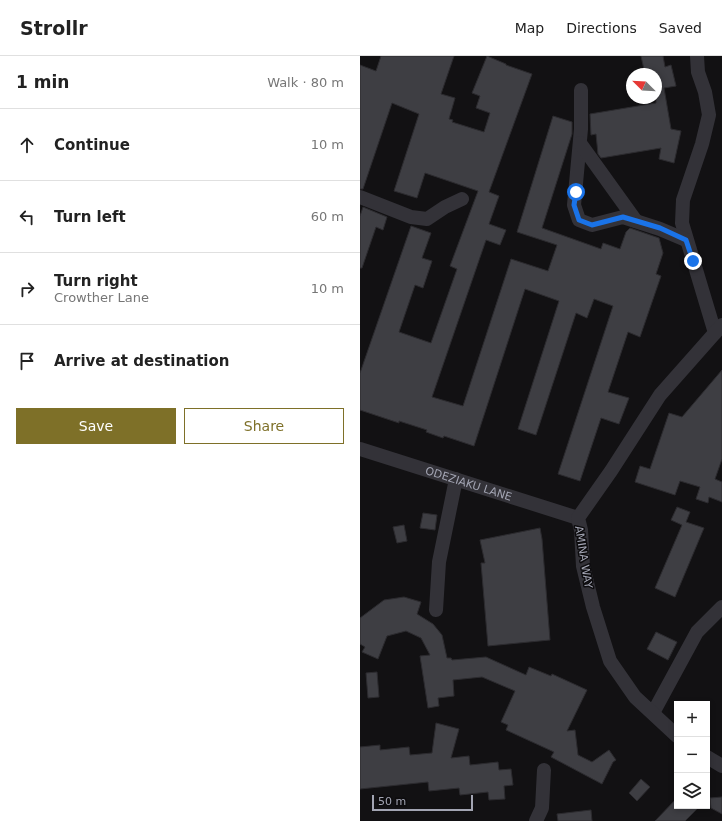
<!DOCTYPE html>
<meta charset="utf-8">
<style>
:root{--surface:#fff;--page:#f2f2f2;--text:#222;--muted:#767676;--line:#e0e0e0;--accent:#7e7028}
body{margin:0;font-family:"DejaVu Sans",sans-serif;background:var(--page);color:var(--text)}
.controls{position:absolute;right:12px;bottom:12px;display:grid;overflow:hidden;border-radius:0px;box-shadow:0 2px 6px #0003}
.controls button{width:36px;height:36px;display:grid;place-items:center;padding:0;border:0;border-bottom:1px solid var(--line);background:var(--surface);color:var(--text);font:20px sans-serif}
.compass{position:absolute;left:266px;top:12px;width:36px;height:36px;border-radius:50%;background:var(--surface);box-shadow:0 2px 6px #0003;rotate:294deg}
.scale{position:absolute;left:12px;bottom:10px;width:101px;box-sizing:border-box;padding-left:4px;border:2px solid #a3a5b3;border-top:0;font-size:11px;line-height:14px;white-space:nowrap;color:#a3a5b3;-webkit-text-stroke:3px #0d0c0e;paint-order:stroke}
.stop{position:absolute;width:12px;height:12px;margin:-9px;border:3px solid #1a73e8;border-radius:50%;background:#fff}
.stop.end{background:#1a73e8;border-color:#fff;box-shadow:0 1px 4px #0008}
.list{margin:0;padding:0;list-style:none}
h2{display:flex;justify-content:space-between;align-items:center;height:52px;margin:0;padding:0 16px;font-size:17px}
h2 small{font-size:13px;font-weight:400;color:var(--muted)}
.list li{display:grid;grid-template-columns:26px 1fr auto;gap:12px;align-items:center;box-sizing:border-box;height:72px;padding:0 16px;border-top:1px solid var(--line)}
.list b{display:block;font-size:15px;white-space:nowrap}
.list p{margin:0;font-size:13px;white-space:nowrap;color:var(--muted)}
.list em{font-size:13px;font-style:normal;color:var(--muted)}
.actions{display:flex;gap:8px;padding:12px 16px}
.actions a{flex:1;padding:9px 0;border:1px solid var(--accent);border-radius:0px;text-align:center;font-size:14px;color:var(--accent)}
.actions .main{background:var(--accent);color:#fff}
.icon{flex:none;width:22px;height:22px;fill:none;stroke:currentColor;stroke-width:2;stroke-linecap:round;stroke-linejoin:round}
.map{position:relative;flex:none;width:362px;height:765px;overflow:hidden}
header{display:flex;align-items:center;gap:24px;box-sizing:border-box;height:56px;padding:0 20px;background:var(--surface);border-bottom:1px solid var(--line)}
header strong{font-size:19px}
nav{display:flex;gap:22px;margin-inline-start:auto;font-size:14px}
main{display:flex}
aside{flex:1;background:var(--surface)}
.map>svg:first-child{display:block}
</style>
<header>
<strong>Strollr</strong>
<nav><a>Map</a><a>Directions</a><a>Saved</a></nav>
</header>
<main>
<aside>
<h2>1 min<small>Walk · 80 m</small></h2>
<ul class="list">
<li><svg class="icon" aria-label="ahead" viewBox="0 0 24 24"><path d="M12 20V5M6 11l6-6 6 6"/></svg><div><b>Continue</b></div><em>10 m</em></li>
<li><svg class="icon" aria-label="left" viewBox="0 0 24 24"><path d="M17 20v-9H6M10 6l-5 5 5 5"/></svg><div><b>Turn left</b></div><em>60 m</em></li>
<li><svg class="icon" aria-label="right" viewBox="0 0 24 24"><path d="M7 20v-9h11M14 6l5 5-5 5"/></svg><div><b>Turn right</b><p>Crowther Lane</p></div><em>10 m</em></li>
<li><svg class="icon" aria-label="arrive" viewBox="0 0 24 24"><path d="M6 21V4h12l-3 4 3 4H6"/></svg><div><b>Arrive at destination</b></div></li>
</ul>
<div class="actions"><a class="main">Save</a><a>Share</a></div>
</aside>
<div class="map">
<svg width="362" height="765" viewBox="0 0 362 765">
<rect width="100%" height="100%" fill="#121113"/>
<!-- building -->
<g fill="#3e3e43" stroke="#2c2b2f">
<path d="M21 0H94L81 38 95 42 89 63 93 64 92 66 124 76 130 57 116 52 120 40 112 37 127 0 146 8V9L172 18 129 136 139 140 129 168 146 174 140 189 126 184 72 341 103 350 151 203 188 215 197 189 157 176 193 60 212 66V78L182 172 241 193 243 187 260 193 266 176 270 172 299 182 303 197 296 218 301 220 280 281 268 276 248 336 269 342 259 368 241 362 220 425 198 418 253 250 234 243 227 262 216 257 176 379 158 373 199 245 165 233 114 390 84 380 83 382 66 376 67 374 39 365V367L0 354V317L51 170 71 177 62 202 72 205 63 232 55 229 39 276 71 287 97 213 90 210 118 135 65 117 57 142 34 135 59 58 32 47 3 133H0V9L16 15Z"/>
<path d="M281 0H303L305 11 311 9 316 30 304 32 311 73 321 75 314 107 299 103 301 92 241 102 238 98 236 78 231 79 230 58 296 47V18H285Z"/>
<path d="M3 151 27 161 23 174 16 171 2 212H0V160Z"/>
<path d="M362 314V403L355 423 362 426V446L349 441 348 447 336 443 340 431 320 425 315 439 275 426 280 410 290 413 309 357 322 361Z"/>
<path d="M317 451 330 456 326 466 344 472 315 541 295 532 322 469 311 464Z"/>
<path d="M63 457 77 459 75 474 60 472Z"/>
<path d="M44 469 47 485 37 487 33 471Z"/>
<path d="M180 472 182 483 190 584 128 590 121 507H125L120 484Z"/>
<path d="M44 541 61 546 57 558 73 568 82 579 87 602H91L92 604 126 601 166 619 169 611 191 620 192 618 227 634 207 675 215 674 218 699 232 706 249 694 256 704 253 706 242 728 191 701 194 696 146 674 148 669 141 666 155 635 122 621 93 624 94 640 78 642 79 650 68 652 60 600 70 599 61 582 46 575 27 580 18 603 2 596 5 591 0 588V562L24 544Z"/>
<path d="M296 576 317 586 308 604 287 593Z"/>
<path d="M17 616 19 641 8 642 6 617Z"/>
<path d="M76 667 99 673 91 702 109 700 110 709 138 706 139 714 151 713 153 729 144 730 145 743 129 744 128 736 100 739 99 732 69 735 68 726 0 733V691L20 689V694L49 691 50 699 72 697Z"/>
<path d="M281 723 290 731 277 745 269 737Z"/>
<path d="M362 741V758L351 752 350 742Z"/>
<path d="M317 742V750H340L325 765H295Z"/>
<path d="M231 754 232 765H198L197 758Z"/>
</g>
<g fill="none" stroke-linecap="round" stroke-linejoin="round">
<!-- minor -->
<g stroke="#333238" stroke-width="14">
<path d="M337 0 338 16 345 36 349 59 342 88 323 144 322 167 355 277"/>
<path d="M221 34V73L214 149 219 164 232 169 263 161 300 173 326 184"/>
<path d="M220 87 276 165"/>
<path d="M0 141 51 161 67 163 85 151 102 143"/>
<path id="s1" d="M0 393 218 462"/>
<path d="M76 554 79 506 96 423"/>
<path d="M293 657 337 576 362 551"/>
<path d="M317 680 275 641 250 605 233 551 223 510 221 474 218 462 251 415 300 339 362 269"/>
<path d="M347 701 362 710"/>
<path d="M176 765 182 752 184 714"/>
</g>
</g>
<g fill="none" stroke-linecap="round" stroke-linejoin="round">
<!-- route -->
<path stroke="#1a73e8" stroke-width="5" d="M216 136 214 149 219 164 232 169 263 161 300 172 326 184 333 205"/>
</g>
<g text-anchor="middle" stroke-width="3" stroke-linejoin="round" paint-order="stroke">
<!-- street labels -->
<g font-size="11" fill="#a3a5b3" stroke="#0d0c0e">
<text dy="4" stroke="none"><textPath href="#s1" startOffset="114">ODEZIAKU LANE</textPath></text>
<text transform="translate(224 501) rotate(81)" y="4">AMINA WAY</text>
</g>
</g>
</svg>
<div class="controls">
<button>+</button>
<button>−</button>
<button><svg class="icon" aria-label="layers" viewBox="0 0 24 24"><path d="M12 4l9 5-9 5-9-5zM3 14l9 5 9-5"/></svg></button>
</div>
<svg class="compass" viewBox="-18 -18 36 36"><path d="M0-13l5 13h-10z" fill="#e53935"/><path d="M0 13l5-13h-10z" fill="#767676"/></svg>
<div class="scale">50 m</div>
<div class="stop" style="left:216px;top:136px"></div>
<div class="stop end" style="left:333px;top:205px"></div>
</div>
</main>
